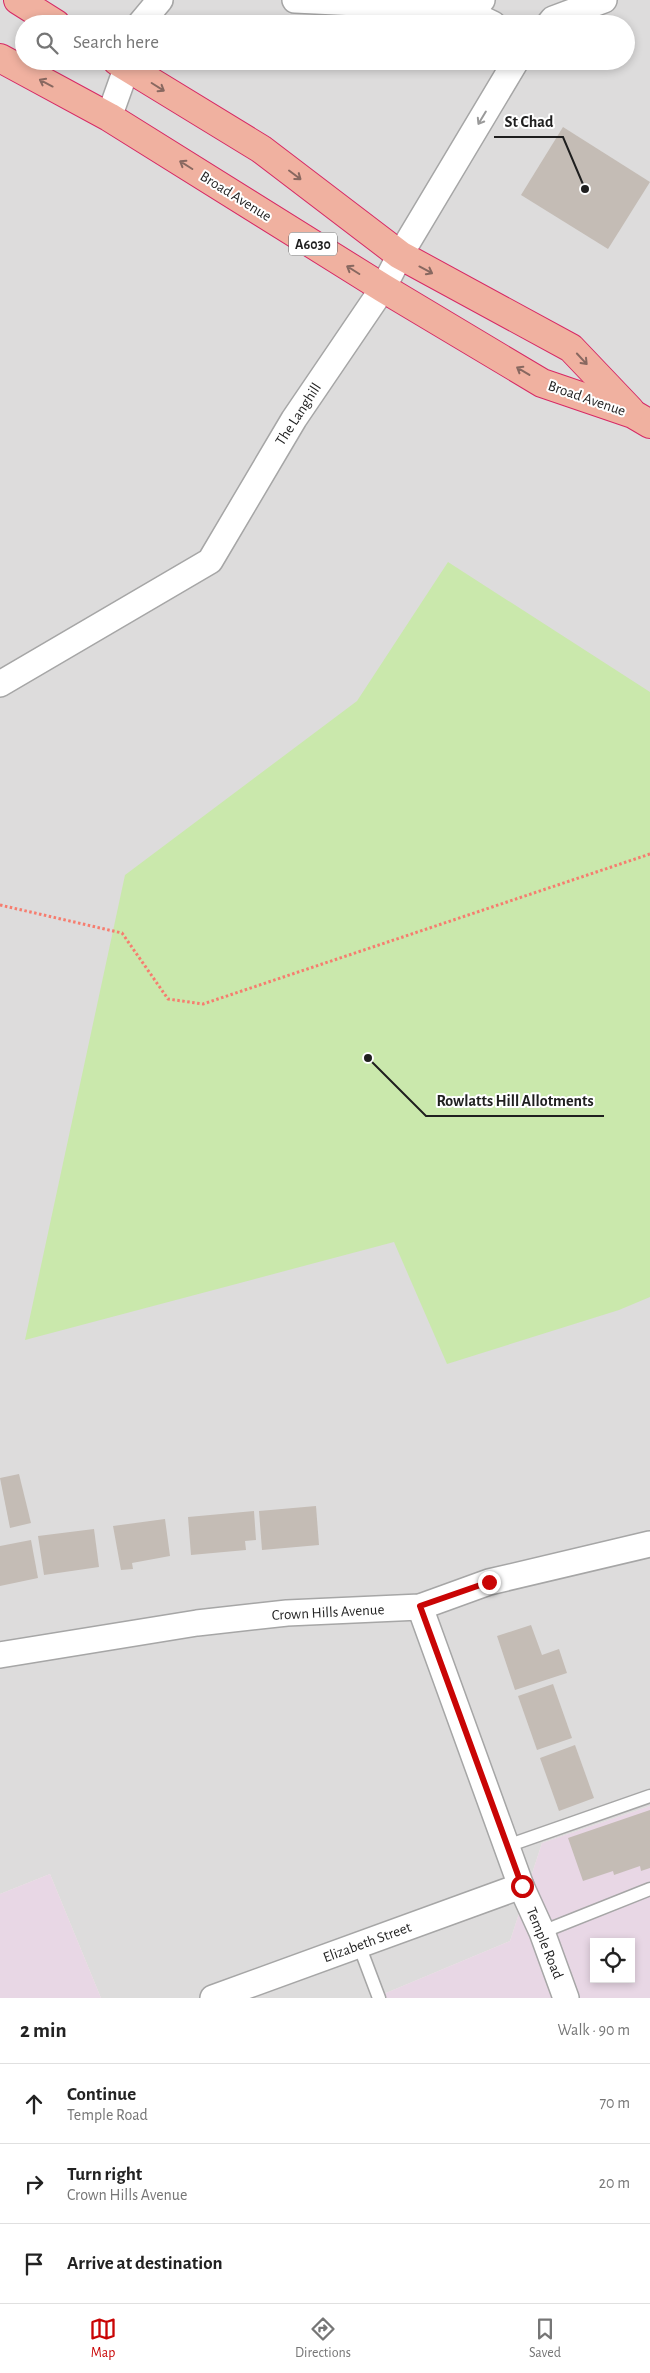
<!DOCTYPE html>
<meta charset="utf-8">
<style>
:root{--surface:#fff;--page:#f6f6f6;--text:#222;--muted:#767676;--line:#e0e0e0;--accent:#c90505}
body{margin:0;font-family:"Alegreya Sans",sans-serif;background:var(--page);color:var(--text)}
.controls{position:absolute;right:15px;bottom:15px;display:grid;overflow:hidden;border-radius:0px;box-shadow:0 2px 8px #0003}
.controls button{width:45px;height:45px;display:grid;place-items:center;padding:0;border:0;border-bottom:1px solid var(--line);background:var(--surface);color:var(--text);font:25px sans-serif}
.stop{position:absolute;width:15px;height:15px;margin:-11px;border:4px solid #c90505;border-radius:50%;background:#fff}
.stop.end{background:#c90505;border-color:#fff;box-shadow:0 1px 5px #0008}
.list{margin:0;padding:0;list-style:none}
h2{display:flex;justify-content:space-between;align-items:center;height:65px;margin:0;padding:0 20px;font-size:21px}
h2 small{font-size:16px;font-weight:400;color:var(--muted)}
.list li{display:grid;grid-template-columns:32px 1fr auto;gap:15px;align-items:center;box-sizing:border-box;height:80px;padding:0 20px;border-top:1px solid var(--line)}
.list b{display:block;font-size:19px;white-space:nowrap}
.list p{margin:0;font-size:16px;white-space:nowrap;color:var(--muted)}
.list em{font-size:16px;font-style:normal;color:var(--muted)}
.icon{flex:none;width:28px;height:28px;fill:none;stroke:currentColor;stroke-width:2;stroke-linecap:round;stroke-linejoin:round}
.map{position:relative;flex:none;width:650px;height:1998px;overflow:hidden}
.search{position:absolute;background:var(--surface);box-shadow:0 2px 8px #0003;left:15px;right:15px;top:15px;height:55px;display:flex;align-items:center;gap:12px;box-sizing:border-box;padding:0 18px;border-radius:28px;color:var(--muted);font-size:19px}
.sheet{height:305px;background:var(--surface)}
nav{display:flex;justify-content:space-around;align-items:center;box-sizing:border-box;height:70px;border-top:1px solid var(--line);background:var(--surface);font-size:14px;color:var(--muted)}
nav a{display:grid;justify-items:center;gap:2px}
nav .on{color:var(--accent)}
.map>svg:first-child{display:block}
</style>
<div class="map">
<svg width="650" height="1998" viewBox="0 0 650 1998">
<rect width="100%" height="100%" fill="#efece5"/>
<!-- residential -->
<path fill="#dddcdc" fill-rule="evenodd" d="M0 0H650V1806L542 1843 510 1941 374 1998H101L50 1874 0 1894ZM24 24H626V61H24Z"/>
<!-- industrial -->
<g fill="#e8d7e5" fill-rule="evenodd">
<path d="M650 1806V1998H374L510 1941 542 1843ZM594 1942H631V1979H594Z"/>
<path d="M50 1874 101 1998H0V1894Z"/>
</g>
<!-- grass -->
<path fill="#cae8ac" d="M448 562 650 692V1297L619 1310 447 1364 394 1242 25 1340 125 875 357 701Z"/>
<!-- building -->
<g fill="#c4bcb5">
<path d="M563 127 650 182 608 249 521 195Z"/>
<path d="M19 1474 31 1523 10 1528 0 1478Z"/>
<path d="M316 1506 319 1545 262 1550 259 1511Z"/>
<path d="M254 1511 256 1540 245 1541 246 1550 191 1555 188 1517Z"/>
<path d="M165 1519 170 1556 132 1563 133 1569 121 1570 113 1526Z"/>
<path d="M94 1529 99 1567 44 1575 38 1536Z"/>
<path d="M31 1540 38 1578 0 1586V1546Z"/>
<path d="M531 1625 542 1655 559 1649 567 1673 515 1690 497 1636Z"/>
<path d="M553 1684 572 1738 537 1750 518 1696Z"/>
<path d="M575 1745 594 1798 559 1811 540 1758Z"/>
<path d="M650 1810V1868L641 1871 640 1866 614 1875 613 1871 583 1881 568 1838Z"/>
</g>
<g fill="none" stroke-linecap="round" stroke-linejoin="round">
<defs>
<g id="service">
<path d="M507 1846 650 1796"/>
<path d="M542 1932 650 1889"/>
<path d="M359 1945 379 1998"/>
</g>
<g id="minor">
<path d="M295 0 460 8 482 0"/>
<path d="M460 8 493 24"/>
<path d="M140 24 160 0"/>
<path d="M549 24 553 19 604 0"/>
<path d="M109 117 129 61"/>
<path d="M0 684 210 561 294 419 383 288 400 255 516 61"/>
<path d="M420 1607 521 1886 542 1932 566 1998"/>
<path d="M0 1655 197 1623 287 1613 420 1607 489 1582 650 1544"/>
<path d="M213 1998 521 1886"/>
</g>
<g id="trunk">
<path d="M18 0 56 24"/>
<path d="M0 58 109 117 383 288 542 383 633 414 650 424"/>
<path d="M117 61 261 149 400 255 571 348 630 410"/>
</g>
</defs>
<!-- service casing -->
<use href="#service" stroke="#a6a6a6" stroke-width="15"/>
<!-- minor casing -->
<use href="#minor" stroke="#a6a6a6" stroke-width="28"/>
<!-- trunk casing -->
<use href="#trunk" stroke="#d72965" stroke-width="30"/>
<!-- path -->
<path stroke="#f67d6f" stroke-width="3" stroke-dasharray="2.5 2.5" stroke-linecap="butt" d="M0 905 122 933 168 999 203 1004 650 854"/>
<!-- service -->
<use href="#service" stroke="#fff" stroke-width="12"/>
<!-- minor -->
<use href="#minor" stroke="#fff" stroke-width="25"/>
<!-- trunk -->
<use href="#trunk" stroke="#f0b1a0" stroke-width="28"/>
</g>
<!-- one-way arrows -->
<defs><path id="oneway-shaft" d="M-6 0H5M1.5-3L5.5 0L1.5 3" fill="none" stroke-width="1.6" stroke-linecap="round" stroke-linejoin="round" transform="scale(1.25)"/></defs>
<g stroke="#886860">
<use href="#oneway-shaft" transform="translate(46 83) rotate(-152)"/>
<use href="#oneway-shaft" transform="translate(158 87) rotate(32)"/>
<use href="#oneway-shaft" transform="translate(186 165) rotate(-148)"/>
<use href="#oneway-shaft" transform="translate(295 175) rotate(37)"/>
<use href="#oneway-shaft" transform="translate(353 270) rotate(-148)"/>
<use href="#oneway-shaft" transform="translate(426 270) rotate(28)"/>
<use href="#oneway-shaft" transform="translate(582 359) rotate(47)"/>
<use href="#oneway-shaft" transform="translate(523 371) rotate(-149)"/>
</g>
<use stroke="#9a9a9a" href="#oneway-shaft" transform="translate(482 118) rotate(121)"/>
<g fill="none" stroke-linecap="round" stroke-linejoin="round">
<!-- route -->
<path stroke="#c90505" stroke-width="6" d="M489 1582 420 1606 522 1886"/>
</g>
<g text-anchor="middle" stroke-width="4" stroke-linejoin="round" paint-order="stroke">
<!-- shield labels -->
<rect fill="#fff" stroke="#626262" stroke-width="1" x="289" y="232.5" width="48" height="23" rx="4"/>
<g font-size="14" font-weight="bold" fill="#1f1f1f">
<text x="313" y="249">A6030</text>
</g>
<!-- street labels -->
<g font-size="15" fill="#1f1f1f" stroke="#fff">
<text transform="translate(236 196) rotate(32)" y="5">Broad Avenue</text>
<text transform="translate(587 398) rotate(19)" y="5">Broad Avenue</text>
<text transform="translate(298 414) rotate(-57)" y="5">The Langhill</text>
<text transform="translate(328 1612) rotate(-3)" y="5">Crown Hills Avenue</text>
<text transform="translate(367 1942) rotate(-20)" y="5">Elizabeth Street</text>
<text transform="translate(545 1943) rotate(68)" y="5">Temple Road</text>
</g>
</g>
<!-- callouts -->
<path fill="none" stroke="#1f1f1f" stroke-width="2" d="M585 189L563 137H494M368 1058L426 1116H604"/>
<g fill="#1f1f1f" stroke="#fff" stroke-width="2">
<circle cx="585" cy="189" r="5"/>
<circle cx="368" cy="1058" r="5"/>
</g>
<g font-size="16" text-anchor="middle" font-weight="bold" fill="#1f1f1f" stroke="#fff" stroke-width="4" stroke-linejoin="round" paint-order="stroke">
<text x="529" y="127">St Chad</text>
<text x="515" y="1106">Rowlatts Hill Allotments</text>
</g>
</svg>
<div class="controls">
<button><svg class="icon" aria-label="locate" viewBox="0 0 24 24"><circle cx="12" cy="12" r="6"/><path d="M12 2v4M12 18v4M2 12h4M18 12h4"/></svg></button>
</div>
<div class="stop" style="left:522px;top:1886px"></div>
<div class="stop end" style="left:489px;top:1582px"></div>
<div class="search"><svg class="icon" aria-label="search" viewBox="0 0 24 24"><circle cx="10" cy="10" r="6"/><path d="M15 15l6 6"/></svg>Search here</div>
</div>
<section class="sheet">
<h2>2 min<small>Walk · 90 m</small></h2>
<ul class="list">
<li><svg class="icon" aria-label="ahead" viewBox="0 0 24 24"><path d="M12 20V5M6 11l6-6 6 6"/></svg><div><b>Continue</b><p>Temple Road</p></div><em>70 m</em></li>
<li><svg class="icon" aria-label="right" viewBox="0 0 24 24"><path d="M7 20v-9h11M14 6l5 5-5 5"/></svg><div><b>Turn right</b><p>Crown Hills Avenue</p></div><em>20 m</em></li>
<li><svg class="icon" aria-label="arrive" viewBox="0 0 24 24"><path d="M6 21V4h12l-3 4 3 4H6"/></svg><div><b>Arrive at destination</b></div></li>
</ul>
</section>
<nav>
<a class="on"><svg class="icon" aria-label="map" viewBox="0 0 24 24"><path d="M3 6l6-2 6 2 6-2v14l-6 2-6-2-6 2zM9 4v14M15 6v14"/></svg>Map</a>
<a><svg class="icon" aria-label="directions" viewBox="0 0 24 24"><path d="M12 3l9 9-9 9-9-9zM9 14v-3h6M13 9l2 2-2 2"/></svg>Directions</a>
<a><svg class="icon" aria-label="saved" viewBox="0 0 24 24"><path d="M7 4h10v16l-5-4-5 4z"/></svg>Saved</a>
</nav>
